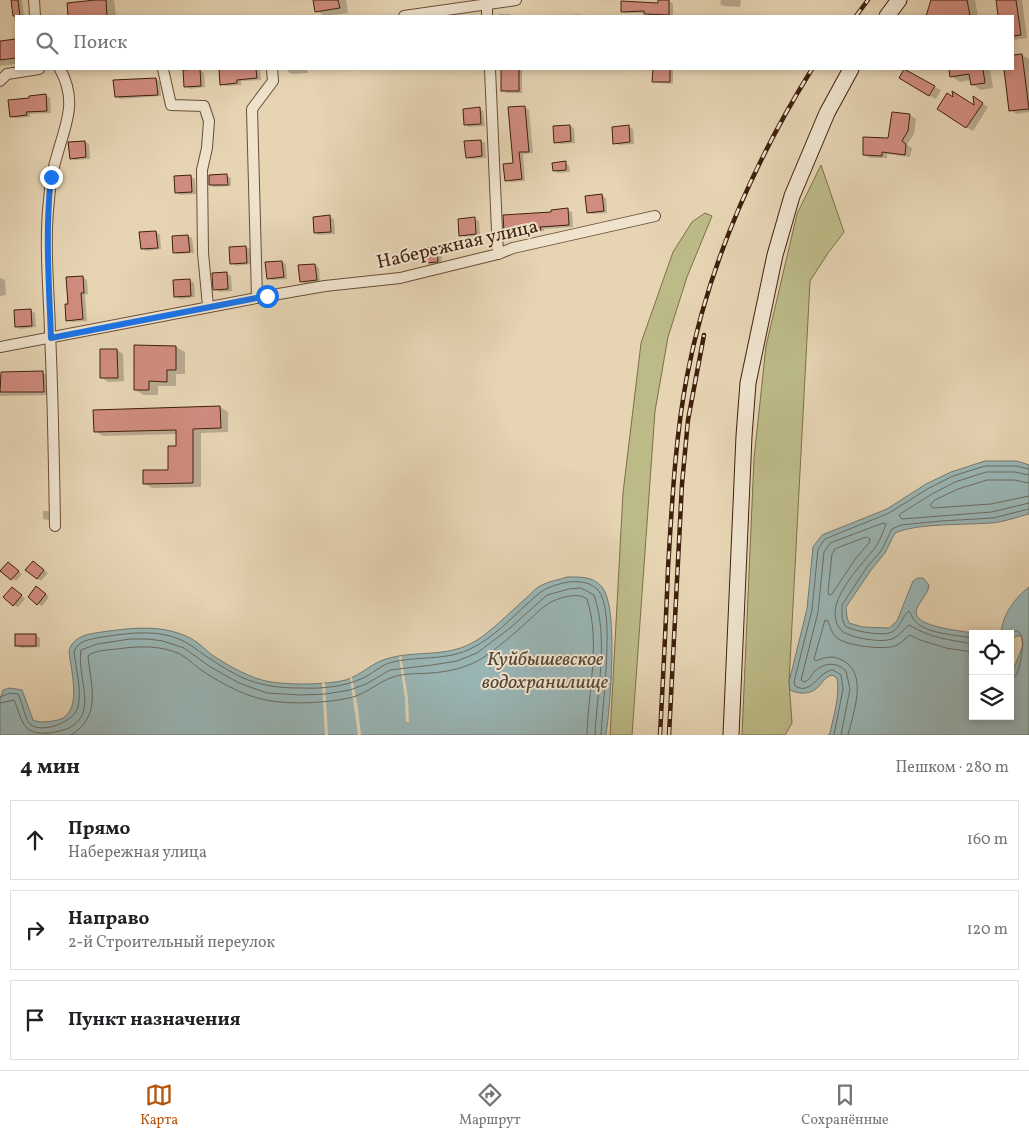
<!DOCTYPE html>
<html lang="ru">
<meta charset="utf-8">
<style>
:root{--surface:#fff;--page:#f6f6f6;--text:#202124;--muted:#757577;--line:#e0e0e0;--accent:#b45309}
body{margin:0;font-family:Vollkorn,serif;background:var(--page);color:var(--text)}
.controls{position:absolute;right:15px;bottom:15px;display:grid;overflow:hidden;border-radius:0px;box-shadow:0 2px 8px #0003}
.controls button{width:45px;height:45px;display:grid;place-items:center;padding:0;border:0;border-bottom:1px solid var(--line);background:var(--surface);color:var(--text);font:25px sans-serif}
.stop{position:absolute;width:15px;height:15px;margin:-11px;border:4px solid #1a73e8;border-radius:50%;background:#fff}
.stop.end{background:#1a73e8;border-color:#fff;box-shadow:0 1px 5px #0008}
.list{margin:0;padding:0;list-style:none}
h2{display:flex;justify-content:space-between;align-items:center;height:65px;margin:0;padding:0 20px;font-size:21px}
h2 small{font-size:16px;font-weight:400;color:var(--muted)}
.list li{display:grid;grid-template-columns:32px 1fr auto;gap:15px;align-items:center;box-sizing:border-box;height:80px;margin:0 10px 10px;padding:0 10px;border:1px solid var(--line);border-radius:0px}
.list b{display:block;font-size:19px;white-space:nowrap}
.list p{margin:0;font-size:16px;white-space:nowrap;color:var(--muted)}
.list em{font-size:16px;font-style:normal;color:var(--muted)}
.icon{flex:none;width:28px;height:28px;fill:none;stroke:currentColor;stroke-width:2;stroke-linecap:round;stroke-linejoin:round}
.map{position:relative;flex:none;width:1029px;height:735px;overflow:hidden}
.search{position:absolute;background:var(--surface);box-shadow:0 2px 8px #0003;left:15px;right:15px;top:15px;height:55px;display:flex;align-items:center;gap:12px;box-sizing:border-box;padding:0 18px;border-radius:0px;color:var(--muted);font-size:19px}
.sheet{height:335px;background:var(--surface)}
nav{display:flex;justify-content:space-around;align-items:center;box-sizing:border-box;height:70px;border-top:1px solid var(--line);background:var(--surface);font-size:14px;color:var(--muted)}
nav a{display:grid;justify-items:center;gap:2px}
nav .on{color:var(--accent)}
.map>svg:first-child{display:block}
</style>
<div class="map">
<svg width="1029" height="735" viewBox="0 0 1029 735">
<rect width="100%" height="100%" fill="#e6d4b3"/>
<filter id="stains"><feTurbulence type="fractalNoise" baseFrequency=".004" numOctaves="4"/><feColorMatrix values="0 0 0 0 .2 0 0 0 0 .09 0 0 0 0 .02 0 0 0 .5 -.17"/></filter>
<radialGradient id="worn" r=".72"><stop offset=".6" stop-color="#630" stop-opacity="0"/><stop offset="1" stop-color="#630" stop-opacity=".3"/></radialGradient>
<!-- green -->
<g fill="#bcbb88" stroke="#7e6e4a">
<path d="M821 165 844 232 828 253 810 281 789 682 792 723 785 735H742L754 459 766 346 797 214Z"/>
<path d="M705 213 712 216 687 277 668 337 655 411 632 735H610L623 493 641 343 673 252 692 222Z"/>
</g>
<!-- water -->
<g fill="#99b6b6" stroke="#757a72">
<path d="M985 461H1017L1029 465V514C1017 517 1004 522 991 523 965 525 917 523 895 533L885 553 871 570 846 607 847 617 849 623 863 627 889 628 897 621 913 581 918 578H923L929 585C928 596 916 604 916 613 917 628 966 631 978 634H973V716H1010V678L1023 645 1022 636H1017L1010 639V634H1001C1002 615 1015 598 1029 587V735H828L830 733C834 714 840 696 837 678L832 675C823 678 823 683 817 688 809 695 798 694 790 690L789 682 807 609 813 547 822 535 887 509 926 484 951 472Z"/>
<path d="M567 577C580 577 593 576 602 587 619 607 610 708 606 735H0V699L3 690 10 688 22 690 33 720C40 723 46 722 53 721 85 718 71 673 69 651 73 636 88 634 102 632 131 628 160 624 188 637 197 641 205 649 212 655 229 666 251 679 271 682 291 685 326 685 346 680 361 675 372 663 386 659 414 650 444 658 472 643 489 634 509 613 524 600 530 595 535 588 542 585 549 581 559 580 567 577Z"/>
</g>
<!-- pier -->
<g fill="#e6d4b3">
<path d="M401 656 408 698 409 722H406L405 698 399 657Z"/>
<path d="M352 677 358 708 361 735H358L350 678Z"/>
<path d="M322 683H325L328 735H325Z"/>
</g>
<!-- shadow -->
<g fill="#0003">
<path d="M12 0H22L24 16H16V25L15 24Z"/>
<path d="M92 0H114L116 16H69L68 4 93 2Z"/>
<path d="M315 0H346L348 13 325 16 317 11Z"/>
<path d="M721 0H741L740 7 724 6 720 4Z"/>
<path d="M933 0H975L978 16H927Z"/>
<path d="M998 0H1022L1027 38 1013 40V16H1000Z"/>
<path d="M659 1H669L673 4V16L649 15 644 13H626L622 11 659 4Z"/>
<path d="M498 14H509L513 16H498Z"/>
<path d="M579 14 583 16H572V15Z"/>
<path d="M16 40V64L0 66V42Z"/>
<path d="M1022 55 1029 59V112L1017 114 1010 110 1005 69H1013V56Z"/>
<path d="M220 69H260L261 80 241 81V85L226 86 222 84Z"/>
<path d="M288 69H307L308 73 292 74 288 72Z"/>
<path d="M503 69 522 70V93H507L503 91Z"/>
<path d="M654 69 673 70V84L658 83 654 81Z"/>
<path d="M950 69H990L993 88 981 90 972 84 971 80 960 82 951 76Z"/>
<path d="M200 70 204 73 205 87 190 89 186 86Z"/>
<path d="M156 79 160 82 161 96 120 99 116 96Z"/>
<path d="M935 87 941 90 936 99 930 96Z"/>
<path d="M46 95 50 98 51 113 30 114V117L15 118 11 116Z"/>
<path d="M974 98 988 107 973 131 966 127 975 107Z"/>
<path d="M525 107 529 110 533 153 523 154 525 181 510 182 506 180 514 164Z"/>
<path d="M479 109 483 111 485 126 469 127 465 125Z"/>
<path d="M893 113 910 115 916 119 914 134 907 145 912 148 910 157 887 154V158H870L864 154 890 139Z"/>
<path d="M570 126 574 128 575 143 560 144 555 142Z"/>
<path d="M629 127 633 129 634 144 619 145 615 143Z"/>
<path d="M481 141 485 143 486 158 471 159 467 157Z"/>
<path d="M85 142 89 144 90 159 75 160 71 158Z"/>
<path d="M565 163 569 165 570 172 558 173 554 170Z"/>
<path d="M190 176 195 179 196 194 180 195 176 192Z"/>
<path d="M227 176 231 178V186L214 187 210 185Z"/>
<path d="M602 196 606 198 607 213 592 214 588 212Z"/>
<path d="M567 210 572 212 573 227 544 229V231L509 234 505 232 552 213Z"/>
<path d="M329 217 334 219 335 234 319 235 315 233Z"/>
<path d="M475 219 479 221 480 236 465 237 461 235Z"/>
<path d="M156 232 160 235 161 249 146 251 142 248Z"/>
<path d="M188 236 192 238 194 253 178 254 174 252 173 237Z"/>
<path d="M246 247 250 249 251 264 236 266 232 263Z"/>
<path d="M437 248 441 250 442 263 429 265 425 262Z"/>
<path d="M282 262 286 264 287 279 272 280 268 278Z"/>
<path d="M315 265 319 268 320 282 305 284 301 281Z"/>
<path d="M226 273 231 276 232 291 219 292 215 289Z"/>
<path d="M82 277 87 280 88 294 85 295 87 321 72 322 68 320 69 305Z"/>
<path d="M0 278 5 280 6 295 0 296Z"/>
<path d="M190 280 194 283 195 297 180 299 176 296Z"/>
<path d="M30 310 35 313 36 327 20 329 16 326Z"/>
<path d="M136 346 176 347 185 352V374H176V386H158V395H144L135 390Z"/>
<path d="M117 350 123 354 124 381 108 382 102 378Z"/>
<path d="M43 373 49 376 50 395 0 396V384Z"/>
<path d="M220 407 228 412V432L201 433V487L152 488 144 483 169 471 177 448V434L103 436 95 431Z"/>
<path d="M43 511H49V520L43 519Z"/>
<path d="M37 565 48 573 41 581 37 578Z"/>
<path d="M12 566 22 574 16 581 2 571Z"/>
<path d="M41 590 49 597 42 606 29 597Z"/>
<path d="M16 591 25 599 18 607 14 605Z"/>
<path d="M36 635 40 638V647L21 648 17 645Z"/>
</g>
<g fill="none" stroke-linecap="round" stroke-linejoin="round">
<!-- shore -->
<g stroke="#6c6b61" stroke-width="1">
<path d="M1029 475 1015 472H986L955 482 932 494 900 514 899 516 902 519 992 512 1029 503"/>
<path d="M1029 483 1014 480H987L958 489 935 500 930 505 933 508 991 504 1029 496"/>
<path d="M867 537 870 539 869 543 856 558 832 594 829 595 828 592 832 554 835 549Z"/>
<path d="M1009 634C1029 620 1022 660 1017 674L1014 677H1010"/>
<path d="M973 638C957 635 926 634 915 621 912 618 911 613 909 611 902 616 901 627 892 632 883 637 853 631 845 626L842 618V605L867 567 881 551 892 529 901 525 941 521 993 518 1029 509"/>
<path d="M0 697 10 693 18 694C22 701 25 718 29 723 39 735 74 723 78 707 82 690 76 669 74 652 77 640 92 639 102 637 130 633 161 628 187 643 196 648 203 655 212 660 221 666 231 672 241 677 261 686 279 688 300 688 321 689 344 687 363 678 372 674 380 666 389 663 417 655 447 662 474 647 492 638 512 618 527 604 532 600 538 593 544 590 559 582 585 576 598 590 616 609 602 707 601 735"/>
<path d="M0 703 14 700C23 720 21 735 48 733 107 727 76 683 81 650L97 644 130 639H148L163 641 184 648 209 666 239 683 267 693 301 695 326 694 350 690 366 684 390 670 432 665 457 661 477 653 510 628 547 595 569 589 581 588 594 595C609 640 597 689 595 735"/>
<path d="M71 735C102 716 91 687 88 656 95 650 108 650 117 649 138 646 160 645 180 654 189 659 196 667 204 672 223 684 245 696 266 700 288 705 327 703 349 698 365 695 378 682 393 677 405 673 418 674 431 673 448 672 470 667 484 657 500 646 514 634 528 621 535 615 543 606 551 602 562 597 578 592 587 599 601 643 588 690 587 735"/>
<path d="M834 735 843 689 841 675 833 670C818 671 812 696 795 686L794 682 812 610 818 549 825 539 889 513 929 488 953 476 985 466H1016L1029 469"/>
<path d="M841 735 850 689 846 671C837 662 825 662 815 671 811 675 810 680 804 682L801 680 818 612 824 552 830 543 883 523 886 524C883 532 879 543 874 549 859 568 818 608 843 632 854 638 883 644 894 638 900 635 904 629 909 625 933 639 947 639 973 644"/>
<path d="M848 735C853 713 869 673 842 660 833 655 825 657 816 661L814 659 825 620 828 621C830 627 832 633 837 638 848 646 882 650 895 646 901 644 905 638 910 635L920 640 946 648 973 652"/>
</g>
</g>
<!-- building -->
<g fill="#d08c7f" stroke="#40200c">
<path d="M11 0H18L20 16H13Z"/>
<path d="M95 0H106L107 16H68L67 3Z"/>
<path d="M313 0H338L340 8 315 12Z"/>
<path d="M658 0H669V15L644 14V11L621 12V1L658 3Z"/>
<path d="M931 0H967L970 16H926Z"/>
<path d="M996 0H1016L1021 35 1013 36V16H998Z"/>
<path d="M16 39V58L0 60V41Z"/>
<path d="M1022 54 1029 109 1009 111 1004 69H1013V55Z"/>
<path d="M200 69 201 86 184 87 183 70Z"/>
<path d="M219 69H256L257 78 237 80V83L220 85Z"/>
<rect x="501" y="69" width="18" height="22"/>
<path d="M653 69H670V82H652Z"/>
<path d="M904 69 935 86 929 96 899 78Z"/>
<path d="M949 69H983L985 83 971 85 969 74 950 77Z"/>
<path d="M156 78 158 95 115 97 113 80Z"/>
<path d="M952 91 974 105 973 96 983 103 966 128 937 109 947 93 953 97Z"/>
<path d="M46 94 47 111 26 112 27 115 10 117 8 100 29 98V96Z"/>
<path d="M525 106 529 152H519L522 179 505 181 503 164 513 163 508 107Z"/>
<path d="M480 107 481 124 464 125 463 109Z"/>
<path d="M892 112 910 114 908 131 902 141 906 144 905 155 882 152V156L863 155V137L888 138Z"/>
<path d="M570 125 571 141 554 143 553 126Z"/>
<path d="M629 125 630 142 613 144 612 127Z"/>
<path d="M481 140 482 156 466 158 464 141Z"/>
<path d="M85 141 86 157 70 159 68 142Z"/>
<path d="M566 161V170L553 171 552 163Z"/>
<path d="M227 174 228 185H209V175Z"/>
<path d="M191 175 192 192 175 193 174 176Z"/>
<path d="M602 194 604 211 587 213 585 196Z"/>
<path d="M568 208 569 225 540 227 541 230 504 232 503 215 551 212V210Z"/>
<path d="M330 215 331 232 314 233 313 217Z"/>
<path d="M475 217 476 234 459 236 458 219Z"/>
<path d="M156 231 158 248 141 249 139 232Z"/>
<path d="M188 235 190 252 173 253 172 236Z"/>
<path d="M246 246 247 263 230 264 229 247Z"/>
<path d="M437 247 438 262 424 263 423 248Z"/>
<path d="M282 261 284 277 267 279 265 262Z"/>
<path d="M315 264 317 280 300 282 298 265Z"/>
<path d="M227 272 228 289 213 290 212 273Z"/>
<path d="M83 276 84 293H81L83 319 66 321 65 304H68L66 277Z"/>
<path d="M190 279 191 296 174 297 173 280Z"/>
<path d="M31 309 32 326 15 327 14 310Z"/>
<path d="M134 345 176 346V370H167V382L149 381V390H134Z"/>
<path d="M100 349H117L118 378H100Z"/>
<path d="M43 371 44 392H0L1 372Z"/>
<path d="M220 406 221 428 193 429V483L143 484V470H168V446H176V430L94 432 93 410Z"/>
<path d="M33 561 44 570 37 579 25 570Z"/>
<path d="M8 562 19 571 11 580 0 571Z"/>
<path d="M36 586 46 594 37 605 28 597Z"/>
<path d="M12 587 22 595 13 606 3 597Z"/>
<rect x="15" y="634" width="21" height="12"/>
</g>
<g fill="none" stroke-linecap="round" stroke-linejoin="round">
<defs>
<g id="street">
<path d="M34 0 35 16"/>
<path d="M487 4V16"/>
<path d="M404 16 516 0"/>
<path d="M163 69 171 105 204 106 209 121 207 148 202 170 203 253 208 306"/>
<path d="M490 69 498 254"/>
<path d="M0 81 7 74 39 69"/>
<path d="M257 298 252 109 273 81 272 69"/>
<path d="M0 347 267 296 325 286 400 278 498 254 513 248 655 216"/>
<path d="M55 526C54 461 53 397 50 333 49 289 44 244 49 200 50 184 53 168 58 152 67 121 77 100 60 69"/>
</g>
<g id="secondary">
<path d="M887 16 899 0"/>
<path d="M731 735 744 436 748 383 775 255 792 196 827 113 851 69"/>
</g>
</defs>
<!-- street casing -->
<use href="#street" stroke="#6a4d36" stroke-width="12"/>
<!-- secondary casing -->
<use href="#secondary" stroke="#40200c" stroke-width="17"/>
<!-- street -->
<use href="#street" stroke="#efe3ce" stroke-width="10"/>
<!-- secondary -->
<use href="#secondary" stroke="#efe3ce" stroke-width="15"/>
<defs>
<g id="rail">
<path d="M856 16 868 0"/>
<path d="M660 735C663 679 666 624 668 568 672 504 675 439 687 376 708 266 753 164 812 69"/>
<path d="M669 735 682 484 688 420 704 335"/>
</g>
</defs>
<!-- rail casing -->
<use href="#rail" stroke="#40200c" stroke-width="4.5"/>
<!-- rail -->
<use href="#rail" stroke="#efe3ce" stroke-width="2.5" stroke-dasharray="8" stroke-linecap="butt"/>
</g>
<g fill="none" stroke-linecap="round" stroke-linejoin="round">
<!-- route -->
<path stroke="#1a73e8" stroke-width="6" d="M51 177C45 230 49 284 51 338L267 296"/>
</g>
<g text-anchor="middle" stroke-width="4" stroke-linejoin="round" paint-order="stroke">
<!-- street labels -->
<g font-size="19" fill="#40200c" stroke="#efe3ce">
<text transform="translate(457 243) rotate(-13)" y="7">Набережная улица</text>
</g>
<!-- water labels -->
<g font-size="20" font-style="italic" fill="#564636" stroke="#efe3ce">
<text x="545" y="665">Куйбышевское<tspan x="545" dy="23">водохранилище</tspan></text>
</g>
</g>
<rect width="100%" height="100%" filter="url(#stains)"/>
<rect width="100%" height="100%" fill="url(#worn)"/>
</svg>
<div class="controls">
<button><svg class="icon" aria-label="locate" viewBox="0 0 24 24"><circle cx="12" cy="12" r="6"/><path d="M12 2v4M12 18v4M2 12h4M18 12h4"/></svg></button>
<button><svg class="icon" aria-label="layers" viewBox="0 0 24 24"><path d="M12 4l9 5-9 5-9-5zM3 14l9 5 9-5"/></svg></button>
</div>
<div class="stop" style="left:267px;top:296px"></div>
<div class="stop end" style="left:51px;top:177px"></div>
<div class="search"><svg class="icon" aria-label="search" viewBox="0 0 24 24"><circle cx="10" cy="10" r="6"/><path d="M15 15l6 6"/></svg>Поиск</div>
</div>
<section class="sheet">
<h2>4 мин<small>Пешком · 280 m</small></h2>
<ul class="list">
<li><svg class="icon" aria-label="ahead" viewBox="0 0 24 24"><path d="M12 20V5M6 11l6-6 6 6"/></svg><div><b>Прямо</b><p>Набережная улица</p></div><em>160 m</em></li>
<li><svg class="icon" aria-label="right" viewBox="0 0 24 24"><path d="M7 20v-9h11M14 6l5 5-5 5"/></svg><div><b>Направо</b><p>2-й Строительный переулок</p></div><em>120 m</em></li>
<li><svg class="icon" aria-label="arrive" viewBox="0 0 24 24"><path d="M6 21V4h12l-3 4 3 4H6"/></svg><div><b>Пункт назначения</b></div></li>
</ul>
</section>
<nav>
<a class="on"><svg class="icon" aria-label="map" viewBox="0 0 24 24"><path d="M3 6l6-2 6 2 6-2v14l-6 2-6-2-6 2zM9 4v14M15 6v14"/></svg>Карта</a>
<a><svg class="icon" aria-label="directions" viewBox="0 0 24 24"><path d="M12 3l9 9-9 9-9-9zM9 14v-3h6M13 9l2 2-2 2"/></svg>Маршрут</a>
<a><svg class="icon" aria-label="saved" viewBox="0 0 24 24"><path d="M7 4h10v16l-5-4-5 4z"/></svg>Сохранённые</a>
</nav>
